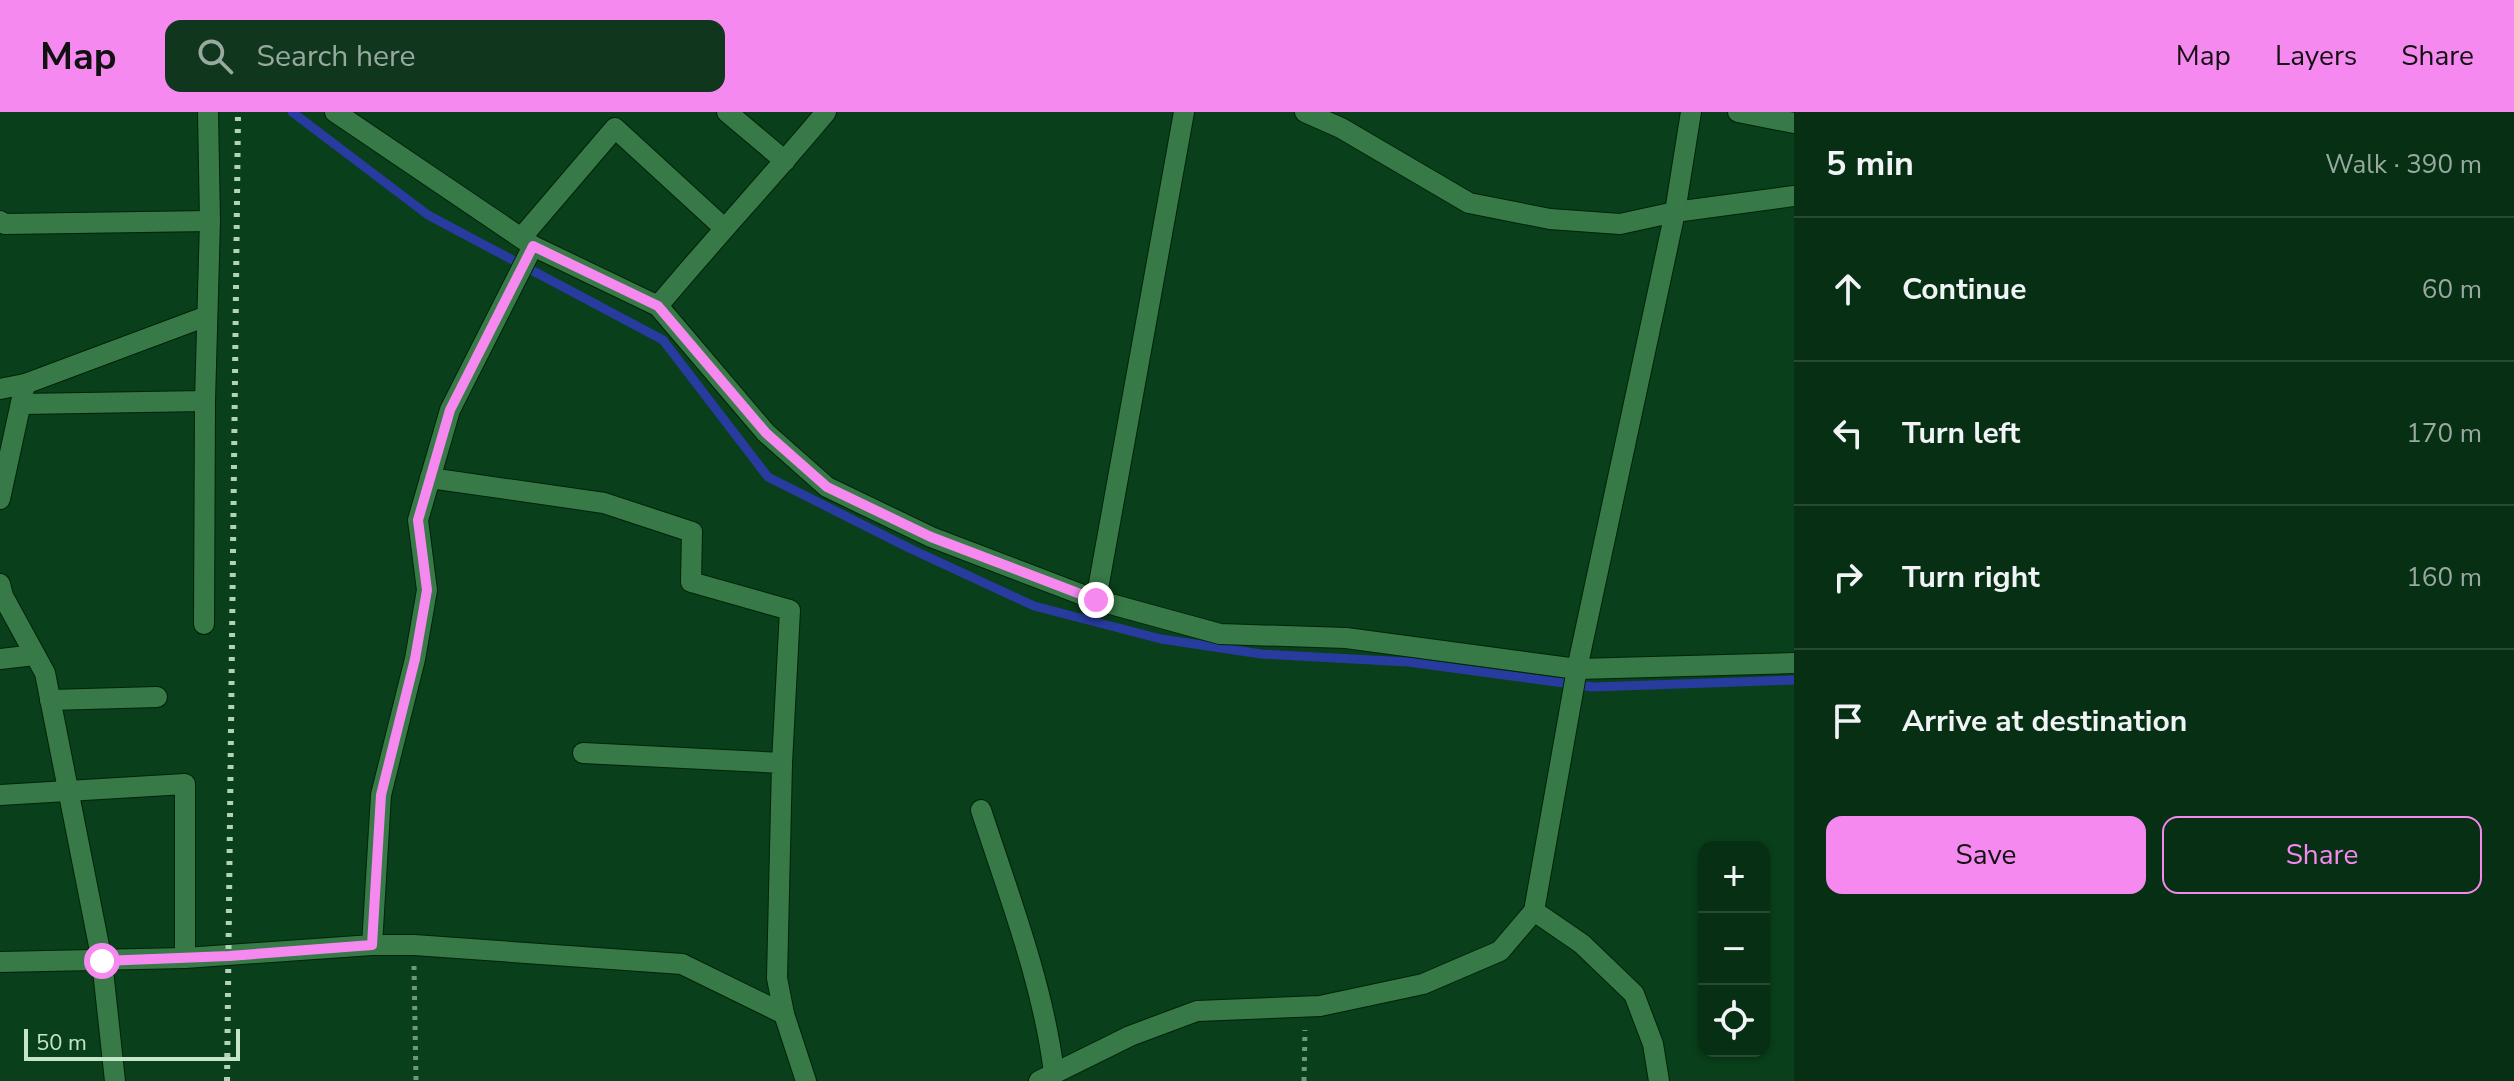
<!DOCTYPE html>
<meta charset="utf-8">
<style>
:root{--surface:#072f14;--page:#10371d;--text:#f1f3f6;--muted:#98a9a0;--line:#284a34;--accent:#f589ef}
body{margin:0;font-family:"Nunito Sans",sans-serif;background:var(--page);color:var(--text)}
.controls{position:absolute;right:24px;bottom:24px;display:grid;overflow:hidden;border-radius:16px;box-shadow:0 2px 6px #0004}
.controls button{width:72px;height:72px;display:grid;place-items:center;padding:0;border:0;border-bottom:2px solid var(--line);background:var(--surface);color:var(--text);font:40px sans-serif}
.scale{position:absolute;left:24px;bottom:20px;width:216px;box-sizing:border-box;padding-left:8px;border:4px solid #c4e5c9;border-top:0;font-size:22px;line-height:28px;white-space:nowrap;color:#c4e5c9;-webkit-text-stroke:6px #093f1a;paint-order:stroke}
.stop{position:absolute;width:24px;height:24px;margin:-18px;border:6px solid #f589ef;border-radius:50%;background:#fff}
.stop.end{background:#f589ef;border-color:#fff;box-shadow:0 2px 8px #0008}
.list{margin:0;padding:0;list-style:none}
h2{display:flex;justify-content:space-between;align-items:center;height:104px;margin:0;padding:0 32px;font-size:34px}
h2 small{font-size:26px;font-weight:400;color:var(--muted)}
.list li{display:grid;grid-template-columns:52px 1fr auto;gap:24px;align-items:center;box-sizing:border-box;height:144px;padding:0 32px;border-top:2px solid var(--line)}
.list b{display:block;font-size:30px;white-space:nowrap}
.list em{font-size:26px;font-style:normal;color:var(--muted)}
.actions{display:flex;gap:16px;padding:24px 32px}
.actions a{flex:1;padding:18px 0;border:2px solid var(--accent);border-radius:16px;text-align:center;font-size:28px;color:var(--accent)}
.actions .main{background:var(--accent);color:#111}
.icon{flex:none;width:44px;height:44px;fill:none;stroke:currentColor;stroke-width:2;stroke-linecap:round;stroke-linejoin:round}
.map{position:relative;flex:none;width:1794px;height:969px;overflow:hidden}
header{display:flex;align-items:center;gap:48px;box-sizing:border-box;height:112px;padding:0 40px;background:var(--accent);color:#111}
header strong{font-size:38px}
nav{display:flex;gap:44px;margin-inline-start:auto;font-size:28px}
.search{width:560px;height:72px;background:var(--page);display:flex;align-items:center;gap:20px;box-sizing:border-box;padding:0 28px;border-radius:16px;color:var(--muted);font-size:30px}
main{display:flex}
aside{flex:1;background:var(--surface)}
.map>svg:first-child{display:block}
</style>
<header>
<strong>Map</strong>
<div class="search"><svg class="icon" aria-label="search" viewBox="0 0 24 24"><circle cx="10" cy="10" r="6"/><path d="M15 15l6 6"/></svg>Search here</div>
<nav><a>Map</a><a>Layers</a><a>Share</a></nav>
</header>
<main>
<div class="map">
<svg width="1794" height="969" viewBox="0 0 1794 969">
<rect width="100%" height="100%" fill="#093f1a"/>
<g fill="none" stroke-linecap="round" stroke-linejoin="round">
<!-- stream -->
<path stroke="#283c9f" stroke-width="9" d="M292 0 428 103 663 228 768 365 911 437 1034 494 1161 527 1261 542 1408 550 1593 575 1794 568"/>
<defs>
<g id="minor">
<path d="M335 0 533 134 658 194 766 321 827 375 931 425 1096 488 1220 522 1346 526 1577 557 1794 551"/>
<path d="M727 0 785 49"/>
<path d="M1305 0 1341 16 1469 91 1550 107 1620 112 1675 100 1794 84"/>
<path d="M1738 0 1794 11"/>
<path d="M0 109 5 112 210 109"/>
<path d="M521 126 615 16 724 116"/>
<path d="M658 194C713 128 771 66 826 0"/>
<path d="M25 272 207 204"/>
<path d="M0 277 25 272 0 387"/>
<path d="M22 292 205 289 210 109 208 0"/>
<path d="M430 366 604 391 692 420 691 470 790 498 782 651"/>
<path d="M0 472 3 484 45 561 102 849 115 969"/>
<path d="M1096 488 1184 0"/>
<path d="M204 512 205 289"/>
<path d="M0 547 35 543"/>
<path d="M50 588 157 585"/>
<path d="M583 641 782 651 777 866 784 902"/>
<path d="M0 683 185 672V846"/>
<path d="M981 698C1009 784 1043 871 1054 961"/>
<path d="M1534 799 1582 832 1634 882 1653 932 1659 969"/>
<path d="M372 833 381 683 415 547 427 478 418 408 450 298 533 134"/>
<path d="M0 850 185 846 372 833H414L682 852 784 902 806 969"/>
<path d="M1039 969 1130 924 1197 899 1320 894 1423 872 1500 839 1534 799 1577 557 1675 100 1691 0"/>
</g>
</defs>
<!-- minor casing -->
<use href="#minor" stroke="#002309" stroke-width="22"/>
<!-- path -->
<g stroke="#6e9979" stroke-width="5" stroke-dasharray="4 6" stroke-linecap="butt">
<path d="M414 854 416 969"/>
<path d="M1304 969 1305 918"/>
</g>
<!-- minor -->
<use href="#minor" stroke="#377a47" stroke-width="20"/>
<!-- rail -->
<path stroke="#b1d4b7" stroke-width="6" stroke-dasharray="4 8" stroke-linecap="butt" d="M227 969 238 0"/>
</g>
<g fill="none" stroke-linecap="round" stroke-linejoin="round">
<!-- route -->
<path stroke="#f589ef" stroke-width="10" d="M102 849 229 844 372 833 381 683 415 547 427 478 418 408 450 298 533 134 658 194 766 321 827 375 931 425 1096 488"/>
</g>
</svg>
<div class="controls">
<button>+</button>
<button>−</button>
<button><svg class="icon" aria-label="locate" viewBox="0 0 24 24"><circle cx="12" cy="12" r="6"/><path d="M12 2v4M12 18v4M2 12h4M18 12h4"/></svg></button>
</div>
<div class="scale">50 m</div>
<div class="stop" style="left:102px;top:849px"></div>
<div class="stop end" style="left:1096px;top:488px"></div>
</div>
<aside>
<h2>5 min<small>Walk · 390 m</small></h2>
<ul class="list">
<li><svg class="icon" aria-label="ahead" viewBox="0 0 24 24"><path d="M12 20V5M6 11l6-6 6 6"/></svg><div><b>Continue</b></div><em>60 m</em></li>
<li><svg class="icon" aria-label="left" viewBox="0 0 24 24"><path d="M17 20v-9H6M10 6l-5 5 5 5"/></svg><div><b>Turn left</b></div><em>170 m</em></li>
<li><svg class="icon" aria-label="right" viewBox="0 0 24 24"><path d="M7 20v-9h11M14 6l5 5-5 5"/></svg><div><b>Turn right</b></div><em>160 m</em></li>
<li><svg class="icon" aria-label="arrive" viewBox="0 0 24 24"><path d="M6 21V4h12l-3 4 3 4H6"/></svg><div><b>Arrive at destination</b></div></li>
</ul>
<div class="actions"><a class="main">Save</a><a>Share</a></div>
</aside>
</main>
